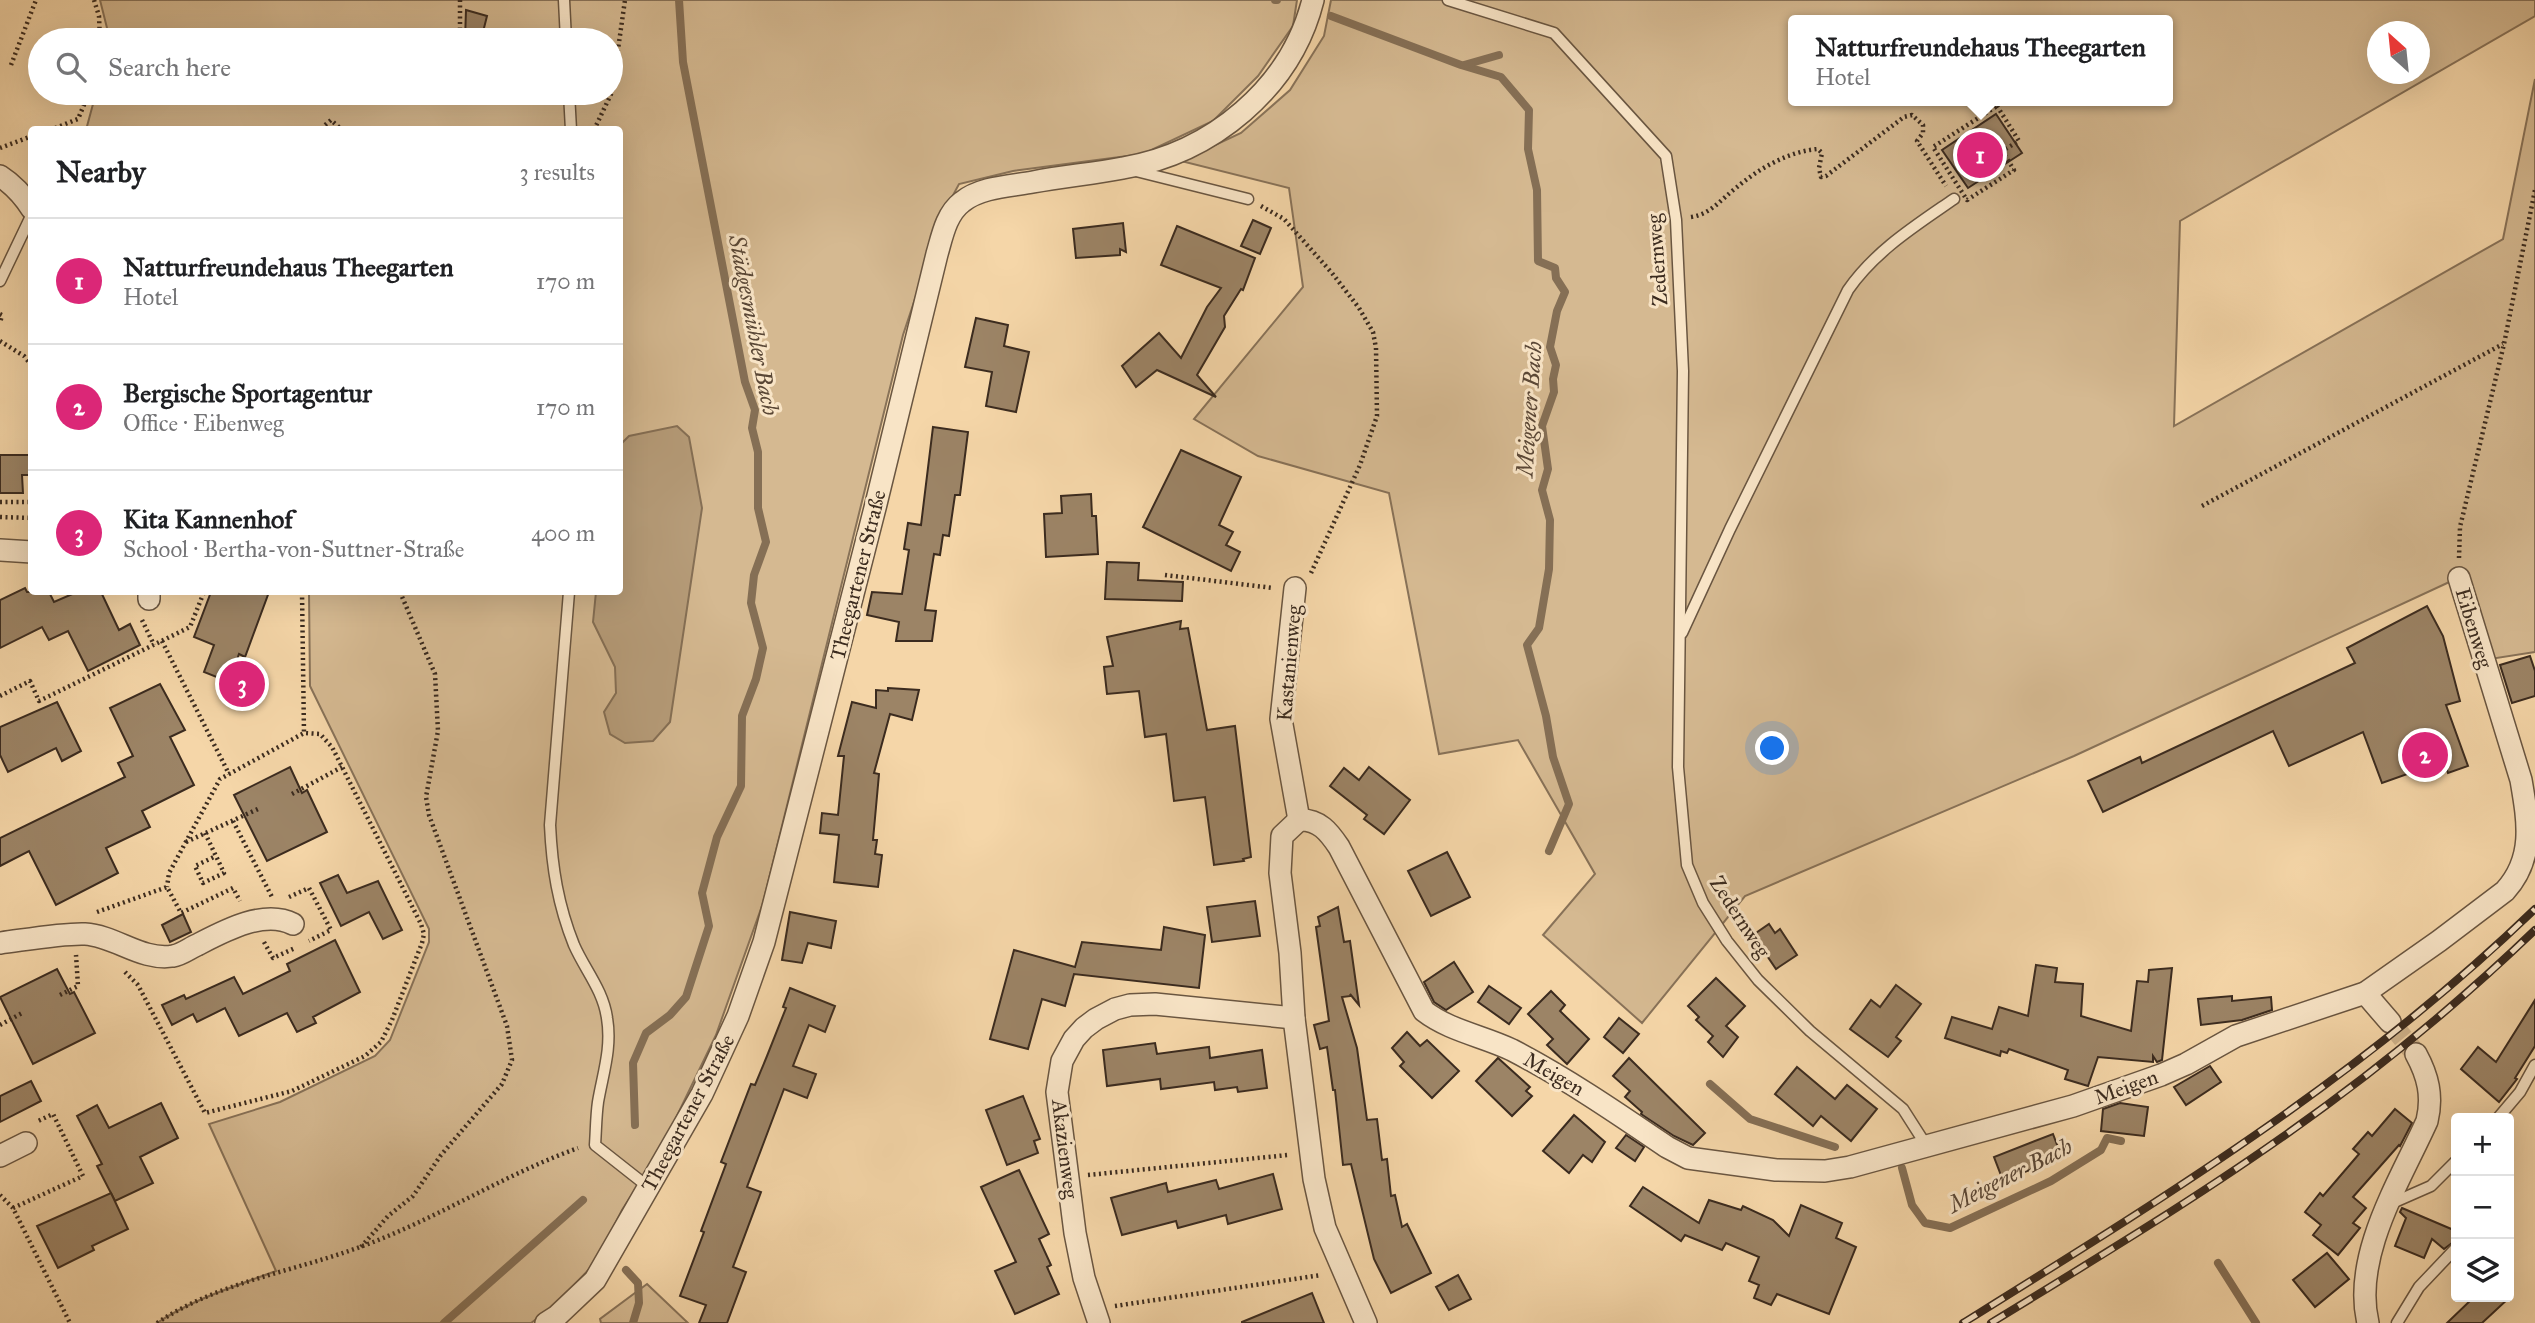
<!DOCTYPE html>
<meta charset="utf-8">
<style>
:root{--surface:#fff;--page:#f2f2f2;--text:#202124;--muted:#757577;--line:#e0e0e0;--accent:#db2777}
body{margin:0;font-family:"IM FELL Great Primer",serif;background:var(--page);color:var(--text)}
.controls{position:absolute;right:21px;bottom:21px;display:grid;overflow:hidden;border-radius:7px;box-shadow:0 7px 28px #0002}
.controls button{width:63px;height:63px;display:grid;place-items:center;padding:0;border:0;border-bottom:2px solid var(--line);background:var(--surface);color:var(--text);font:35px sans-serif}
.compass{position:absolute;left:2367px;top:21px;width:63px;height:63px;border-radius:50%;background:var(--surface);box-shadow:0 7px 28px #0002;rotate:333deg}
.you{position:absolute;left:1773px;top:749px;width:24px;height:24px;margin:-18px;border:5px solid #fff;border-radius:50%;background:#1a73e8;box-shadow:0 0 0 10px #1a73e833}
.badge{display:grid;place-items:center;width:46px;height:46px;border-radius:50%;background:var(--accent);color:#fff;font-size:23px;font-weight:700}
.pin{position:absolute;translate:-50% -50%;border:4px solid #fff;box-shadow:0 2px 7px #0006}
.popup{position:absolute;left:1788px;top:15px;width:385px;height:91px;box-sizing:border-box;display:grid;place-content:center;border-radius:7px;background:var(--surface);filter:drop-shadow(0 2px 5px #0005);font-size:23px;white-space:nowrap;color:var(--muted)}
.popup b{font-size:26px;color:var(--text)}
.popup::after{content:'';position:absolute;left:50%;top:100%;margin-left:-14px;border:14px solid transparent;border-top-color:var(--surface)}
.list{margin:0;padding:0;list-style:none}
h2{display:flex;justify-content:space-between;align-items:center;height:91px;margin:0;padding:0 28px;font-size:30px}
h2 small{font-size:23px;font-weight:400;color:var(--muted)}
.list li{display:grid;grid-template-columns:46px 1fr auto;gap:21px;align-items:center;box-sizing:border-box;height:126px;padding:0 28px;border-top:2px solid var(--line)}
.list b{display:block;font-size:26px;white-space:nowrap}
.list p{margin:0;font-size:23px;white-space:nowrap;color:var(--muted)}
.list em{font-size:23px;font-style:normal;color:var(--muted)}
.icon{flex:none;width:38px;height:38px;fill:none;stroke:currentColor;stroke-width:2;stroke-linecap:round;stroke-linejoin:round}
.map{position:relative;flex:none;width:2535px;height:1323px;overflow:hidden}
.search{position:absolute;background:var(--surface);box-shadow:0 7px 28px #0002;left:28px;top:28px;width:595px;height:77px;display:flex;align-items:center;gap:18px;box-sizing:border-box;padding:0 24px;border-radius:38px;color:var(--muted);font-size:26px}
.panel{position:absolute;background:var(--surface);box-shadow:0 7px 28px #0002;left:28px;top:126px;width:595px;height:469px;border-radius:7px}
.map>svg:first-child{display:block}
</style>
<div class="map">
<svg width="2535" height="1323" viewBox="0 0 2535 1323">
<rect width="100%" height="100%" fill="#f5d6a8"/>
<filter id="stains"><feTurbulence type="fractalNoise" baseFrequency=".00286" numOctaves="4"/><feColorMatrix values="0 0 0 0 .2 0 0 0 0 .09 0 0 0 0 .02 0 0 0 .5 -.17"/></filter>
<radialGradient id="worn" r=".72"><stop offset=".6" stop-color="#630" stop-opacity="0"/><stop offset="1" stop-color="#630" stop-opacity=".3"/></radialGradient>
<!-- green -->
<g fill="#d5b991" stroke="#887258" stroke-width="2" fill-rule="evenodd">
<path d="M100 0H1297L1293 26 1258 76 1213 121 1143 154 1013 171 959 184 944 212 903 335 763 903 716 1035 660 1151 622 1210 596 1262 554 1306 531 1323H157C193 1299 236 1286 276 1271L209 1124 280 1102 375 1056 390 1040 429 942V929L310 686 309 592H620V130H86L96 93H611V40H110Z"/>
<path d="M1331 0H2535V16L2180 221 2174 426 2503 239 2535 79V652L2484 660 2458 578 2074 756 1745 896 1642 1023 1543 935 1595 874 1518 740 1439 754 1389 493 1258 456 1194 419 1303 287 1289 188 1181 161 1241 133 1290 90 1324 36ZM1793 20H2167V101H1793ZM2378 32H2420V74H2378Z"/>
<path d="M647 1284 688 1323H601L600 1319Z"/>
</g>
<!-- water -->
<path fill="#b69c79" stroke="#856f55" stroke-width="2" d="M677 426 689 437 702 508 670 722 653 741 625 743 610 734 604 712 616 693 615 667 593 622 596 592H620V445L629 436Z"/>
<g fill="none" stroke-linecap="round" stroke-linejoin="round">
<!-- stream -->
<g stroke="#856f55" stroke-width="8">
<path d="M1275 0H1277"/>
<path d="M1331 16 1461 65 1501 77 1529 110 1528 149 1537 190 1538 261 1555 268 1556 278 1565 292 1557 311 1550 347 1556 365 1553 379 1554 392 1542 426 1548 469 1542 490 1550 520 1549 569 1539 628 1527 645 1546 716 1553 757 1569 804 1549 851"/>
<path d="M1464 65 1499 55"/>
<path d="M1710 1084 1750 1119 1835 1147"/>
<path d="M635 1125 633 1063 646 1033 670 1015 686 997 709 926 702 893 717 837 741 786 742 716 756 679 763 648 751 603 754 575 766 542 758 508V452L752 428 755 410 745 382 683 62 679 0"/>
<path d="M1902 1168 1912 1205 1925 1223 1950 1228 2051 1181 2101 1150 2107 1138 2121 1141"/>
<path d="M2218 1263 2256 1323"/>
<path d="M626 1270 638 1283 639 1303 633 1323"/>
<path d="M444 1323 583 1200"/>
</g>
</g>
<!-- building -->
<g fill="#9c8466" stroke="#3b2b1f" stroke-width="2">
<path d="M466 10 487 16 481 40H465Z"/>
<path d="M1996 114 2022 153 1968 188 1942 150Z"/>
<path d="M1253 220 1271 228 1260 254 1241 246Z"/>
<path d="M1123 223 1126 252 1120 249V255L1076 258 1073 229Z"/>
<path d="M1177 226 1255 258 1243 290 1241 289 1224 316 1225 327 1197 375 1216 397 1157 370 1136 387 1122 366 1159 333 1181 358 1207 307 1221 288 1161 265Z"/>
<path d="M976 318 1008 325 1004 346 1029 352 1016 412 986 406 992 372 965 367Z"/>
<path d="M933 427 968 432 960 495H955L949 536 943 535 940 555 934 554 925 610 936 611 932 641H896L899 622 867 615 872 592 902 594 909 550 904 549 908 523 921 525Z"/>
<path d="M1181 450 1241 477 1219 525 1233 532 1226 545 1240 552 1231 571 1143 527Z"/>
<path d="M0 455H32V475H22L23 493H0Z"/>
<path d="M1091 494 1092 516H1096L1098 554 1046 557 1044 514 1062 513 1061 496Z"/>
<path d="M1107 562 1139 563 1138 580 1183 582 1182 601 1105 599Z"/>
<path d="M25 588 27 592H49L54 602 77 592H101L119 630 130 624 140 645 88 671 68 631 49 640 42 627 0 648V600Z"/>
<path d="M211 592H269L245 657 239 654 229 682 204 672 214 645 194 637Z"/>
<path d="M2427 606 2443 636 2460 701 2446 705 2468 766 2448 773 2444 761 2382 783 2363 732 2289 766 2273 731 2103 812 2088 781 2140 757 2142 763 2355 663 2347 648Z"/>
<path d="M1181 621 1180 629 1188 628 1207 730 1235 726 1251 857 1243 859 1244 861 1214 865 1205 797 1174 801 1166 734 1145 737 1139 691 1107 694 1104 667 1113 666 1107 637Z"/>
<path d="M2530 656 2535 671V696L2512 703 2500 665Z"/>
<path d="M160 684 185 730 170 737 194 785 142 811 150 827 106 848 118 873 56 905 29 851 0 866V838L125 777 118 763 133 756 110 708Z"/>
<path d="M888 688 919 690 912 720 890 714 874 773 879 774 873 840H877L875 854 882 855 878 887 834 882 839 835 820 833 822 813 838 815 844 756H838L852 702 876 708V690L888 691Z"/>
<path d="M57 702 81 751 62 761 56 748 8 772 0 755V727Z"/>
<path d="M290 767 302 793 307 790 327 832 267 861 234 795Z"/>
<path d="M1369 767 1410 800 1384 834 1364 819 1367 815 1330 786 1344 768 1359 780Z"/>
<path d="M1447 852 1470 897 1431 916 1408 871Z"/>
<path d="M338 875 347 893 378 881 402 930 383 939 369 912 341 926 320 883Z"/>
<path d="M1255 901 1260 936 1212 942 1207 907Z"/>
<path d="M1338 907 1344 942 1350 941 1359 1005 1350 994 1351 996 1342 997 1357 1048 1367 1120 1377 1119 1382 1160 1387 1159 1391 1196 1395 1195 1402 1227 1407 1224 1431 1273 1391 1293 1374 1259 1351 1164 1343 1165 1335 1090H1333L1327 1047 1320 1049 1314 1025 1329 1021 1316 927 1320 926 1318 917Z"/>
<path d="M790 912 836 921 831 948 808 943 802 963 782 960Z"/>
<path d="M183 914 191 932 170 942 162 925Z"/>
<path d="M1769 924 1775 933 1780 929 1797 955 1776 969 1753 935Z"/>
<path d="M1164 927 1205 935 1199 988 1074 974 1065 1006 1042 999 1028 1049 990 1039 1014 950 1075 967 1082 942 1161 950Z"/>
<path d="M335 940 360 992 313 1017 316 1023 297 1032 287 1013 239 1036 225 1008 197 1022 193 1014 172 1025 162 1005 184 995 186 999 234 977 243 994 290 971 287 964Z"/>
<path d="M1454 962 1473 992 1446 1010 1434 1002 1424 982Z"/>
<path d="M2036 965 2057 968 2055 982 2083 984 2081 1016 2131 1031 2137 981 2148 982 2149 970 2172 968 2162 1060 2157 1062 2153 1056V1062L2098 1057 2088 1086 2065 1079 2068 1070 2009 1049 2007 1053 2001 1051 2000 1056 1945 1038 1952 1017 1992 1029 1999 1007 2028 1016Z"/>
<path d="M57 969 70 994 74 992 95 1033 33 1064 0 997Z"/>
<path d="M1716 978 1745 1006 1726 1026 1738 1037 1723 1057 1708 1042 1713 1036 1696 1020 1699 1017 1688 1006Z"/>
<path d="M1896 985 1921 1004 1896 1037 1901 1041 1888 1057 1850 1029 1871 1000 1880 1007Z"/>
<path d="M1489 986 1521 1008 1509 1024 1478 1002Z"/>
<path d="M790 988 835 1006 825 1032 809 1025 793 1066 816 1074 807 1098 784 1089 747 1187 761 1192 733 1267 746 1272 727 1323H699L706 1305 680 1296 704 1232 701 1231 726 1164 721 1162 751 1084 755 1085 767 1056 786 1008 783 1007Z"/>
<path d="M1551 991 1565 1005 1560 1011 1589 1039 1567 1064 1547 1045 1553 1039 1528 1014Z"/>
<path d="M2232 996V1001L2271 997 2272 1010 2242 1020 2201 1025 2198 999Z"/>
<path d="M2535 1000V1046L2515 1078 2517 1079 2499 1102 2461 1069 2478 1047 2496 1062Z"/>
<path d="M1619 1018 1639 1034 1623 1053 1604 1037Z"/>
<path d="M1407 1032 1420 1046 1427 1040 1459 1071 1432 1098 1400 1066 1404 1062 1392 1048Z"/>
<path d="M1155 1043 1157 1054 1209 1047 1210 1058 1262 1050 1267 1088 1238 1092 1237 1087 1215 1090 1214 1082 1161 1089 1160 1079 1107 1086 1103 1050Z"/>
<path d="M1498 1058 1530 1087 1526 1091 1532 1096 1512 1116 1476 1081Z"/>
<path d="M1629 1058 1705 1133 1693 1145 1674 1136 1641 1114 1642 1112 1625 1097 1630 1091 1613 1076Z"/>
<path d="M2210 1066 2221 1082 2186 1105 2174 1087Z"/>
<path d="M1797 1067 1835 1099 1847 1085 1877 1109 1851 1141 1821 1116 1813 1126 1775 1094Z"/>
<path d="M31 1081 41 1101 0 1122V1096Z"/>
<path d="M1023 1096 1040 1139 1034 1141 1038 1153 1007 1165 986 1110Z"/>
<path d="M161 1103 178 1138 140 1157 153 1183 115 1201 97 1166 102 1164 77 1116 97 1105 109 1128Z"/>
<path d="M2120 1103 2148 1107 2144 1136 2101 1131 2103 1109Z"/>
<path d="M2395 1109 2412 1123 2400 1146 2399 1145 2353 1197 2366 1208 2353 1223 2360 1228 2338 1255 2313 1235 2321 1225 2305 1212 2320 1193 2323 1196 2359 1154 2353 1149 2368 1132 2372 1136Z"/>
<path d="M1574 1115 1605 1142 1592 1162 1583 1155 1569 1173 1543 1151Z"/>
<path d="M2053 1134 2062 1158 2022 1173 2021 1171 2002 1178 1994 1157Z"/>
<path d="M1626 1135 1644 1147 1635 1161 1616 1148Z"/>
<path d="M1019 1170 1049 1234 1039 1239 1051 1265 1047 1267 1059 1294 1015 1314 995 1271 1016 1262 981 1187Z"/>
<path d="M1273 1174 1282 1209 1228 1224 1226 1215 1178 1228 1176 1221 1122 1235 1111 1198 1166 1183 1168 1192 1216 1180 1219 1189Z"/>
<path d="M1643 1187 1699 1223 1709 1200 1741 1210 1743 1206 1773 1220 1789 1236 1801 1205 1842 1223 1836 1238 1856 1247 1829 1314 1777 1294 1771 1305 1754 1298 1759 1285 1749 1281 1759 1257 1726 1243 1722 1250 1685 1235 1681 1241 1630 1206Z"/>
<path d="M111 1193 128 1229 92 1246 94 1250 58 1268 37 1226Z"/>
<path d="M2402 1208 2456 1231V1240L2444 1249 2432 1239 2424 1258 2395 1246 2406 1218 2400 1212Z"/>
<path d="M2327 1253 2349 1279 2315 1307 2293 1280Z"/>
<path d="M1458 1275 1471 1299 1449 1310 1436 1287Z"/>
<path d="M1312 1293 1324 1323H1242V1322Z"/>
<path d="M2474 1297H2510L2482 1323H2447Z"/>
</g>
<g fill="none" stroke-linecap="round" stroke-linejoin="round">
<!-- minor-tunnel -->
<path stroke="#d0b48d" stroke-width="21" stroke-dasharray="21 10" stroke-linecap="butt" d="M2390 1022 2416 1054"/>
<defs>
<g id="service">
<path d="M564 0 566 40"/>
<path d="M1448 0 1554 33 1666 156 1676 220 1683 371 1678 767 1687 865 1703 903 1727 941 1758 980 1810 1031 1903 1109 1926 1145"/>
<path d="M569 93 571 130"/>
<path d="M1132 170 1248 199"/>
<path d="M0 281 32 214"/>
<path d="M569 592 550 825C552 868 558 905 574 945 585 970 603 990 607 1018 612 1048 603 1073 598 1102 596 1116 596 1131 595 1145L647 1186"/>
<path d="M1682 633 1730 529 1848 290C1875 251 1915 226 1954 199"/>
<path d="M2498 1118 2520 1092 2535 1065"/>
<path d="M2390 1204 2431 1186 2456 1161"/>
<path d="M2397 1323 2419 1287 2456 1248"/>
</g>
<g id="minor">
<path d="M0 176C14 185 23 195 32 209"/>
<path d="M0 550 32 552"/>
<path d="M1295 588 1281 719 1299 820"/>
<path d="M149 599V592"/>
<path d="M0 943C24 940 63 933 85 934 116 936 141 961 173 956 181 955 190 948 197 945 224 931 264 909 293 924"/>
<path d="M2365 993 2390 1022"/>
<path d="M0 1156 26 1143"/>
<path d="M546 1323 557 1316 595 1280 702 1094 738 1016 764 942 876 504 937 254C942 237 946 214 962 202 980 187 1011 186 1033 182 1063 176 1093 174 1123 168 1212 153 1291 88 1313 0"/>
<path d="M1099 1323 1084 1278 1075 1233 1057 1092 1062 1061 1074 1039 1084 1028 1096 1019 1115 1009 1130 1005 1155 1004 1294 1018"/>
<path d="M1366 1323 1325 1228 1314 1179 1294 1018 1290 953 1280 873 1282 836 1299 820C1319 819 1329 832 1339 847L1424 1011C1450 1031 1483 1036 1512 1050 1566 1078 1617 1113 1667 1147L1688 1158 1776 1170 1825 1171 1850 1167 2073 1106 2161 1075 2186 1064 2236 1036 2365 993 2439 941 2505 891C2535 858 2528 821 2521 780L2459 578"/>
<path d="M2368 1323C2352 1256 2400 1181 2427 1121 2433 1096 2428 1076 2416 1054"/>
</g>
</defs>
<!-- service casing -->
<use href="#service" stroke="#6a5641" stroke-width="13"/>
<!-- minor casing -->
<use href="#minor" stroke="#6a5641" stroke-width="24"/>
<!-- path -->
<g stroke="#3b2b1f" stroke-width="4.5" stroke-dasharray="2 3.5" stroke-linecap="butt">
<path d="M94 0 99 16 100 40"/>
<path d="M460 0V36L471 40"/>
<path d="M11 65 36 0"/>
<path d="M1997 106 2019 141 2002 151 2014 170 1967 200 1933 147Z"/>
<path d="M50 130 78 119 89 93"/>
<path d="M323 130 325 125 331 120 342 130"/>
<path d="M594 130 612 92 625 0"/>
<path d="M0 148 32 136"/>
<path d="M1261 206 1284 219 1332 273 1359 308 1373 332 1376 348 1377 416 1360 465 1311 573"/>
<path d="M1691 217C1711 214 1720 200 1736 188 1758 169 1789 151 1818 149L1822 153 1819 168 1821 177 1826 176 1904 117 1912 115 1923 125V133L1917 141 1946 186"/>
<path d="M0 314 2 315 0 323"/>
<path d="M0 341 24 356 32 366"/>
<path d="M0 502H32"/>
<path d="M2202 506 2503 344"/>
<path d="M0 517 32 518"/>
<path d="M2459 558 2460 527 2504 344 2535 190"/>
<path d="M1165 575 1273 588"/>
<path d="M302 592 304 733"/>
<path d="M142 620 154 645"/>
<path d="M162 641 229 774"/>
<path d="M0 696 30 681 39 701 190 627 204 592"/>
<path d="M292 794 342 767"/>
<path d="M233 821 272 897"/>
<path d="M205 833 224 873 203 883 195 866 216 856"/>
<path d="M186 842 258 809"/>
<path d="M289 897 309 888 331 930 309 941"/>
<path d="M97 912 167 887 181 913 233 888 240 901"/>
<path d="M264 942 273 958 295 948"/>
<path d="M125 972 138 985 205 1113 292 1091 365 1056 381 1042 392 1020 422 943 424 934 421 924 332 747 320 734 304 733 220 779 169 873 167 887"/>
<path d="M60 995 78 986 76 955"/>
<path d="M0 1025 24 1012"/>
<path d="M1088 1175 1288 1155"/>
<path d="M0 1195 13 1208 70 1323"/>
<path d="M13 1208 83 1176 53 1114 36 1122"/>
<path d="M361 1247 388 1216 413 1196 441 1155 502 1084 512 1060 507 1026 429 815 426 797 438 731 435 674 400 592"/>
<path d="M1115 1306 1321 1275"/>
<path d="M157 1323C218 1282 292 1272 360 1247 435 1220 503 1175 578 1148"/>
</g>
<!-- service -->
<use href="#service" stroke="#f8e4c6" stroke-width="10"/>
<!-- minor -->
<use href="#minor" stroke="#f8e4c6" stroke-width="21"/>
<defs>
<g id="rail">
<path d="M1963 1323C2167 1196 2361 1077 2535 909"/>
<path d="M1991 1323C2089 1263 2187 1204 2281 1138 2371 1075 2456 1006 2535 930"/>
</g>
</defs>
<!-- rail casing -->
<use href="#rail" stroke="#3b2b1f" stroke-width="8"/>
<!-- rail -->
<use href="#rail" stroke="#f8e4c6" stroke-width="5" stroke-dasharray="16" stroke-linecap="butt"/>
</g>
<g text-anchor="middle" stroke-width="6" stroke-linejoin="round" paint-order="stroke">
<!-- street labels -->
<g font-size="21" fill="#3b2b1f" stroke="#f8e4c6">
<text transform="translate(1657 260) rotate(-94)" y="7">Zedernweg</text>
<text transform="translate(858 575) rotate(-76)" y="7">Theegartener Straße</text>
<text transform="translate(2474 628) rotate(73)" y="7">Eibenweg</text>
<text transform="translate(1289 663) rotate(-85)" y="7">Kastanienweg</text>
<text transform="translate(1740 917) rotate(57)" y="7">Zedernweg</text>
<text transform="translate(1554 1074) rotate(30)" y="7">Meigen</text>
<text transform="translate(2126 1087) rotate(-20)" y="7">Meigen</text>
<text transform="translate(688 1113) rotate(-62)" y="7">Theegartener Straße</text>
<text transform="translate(1065 1149) rotate(83)" y="7">Akazienweg</text>
</g>
<!-- water labels -->
<g font-size="23" font-style="italic" fill="#5a4736" stroke="#f8e4c6">
<text transform="translate(754 325) rotate(79)" y="8">Städgesmühler Bach</text>
<text transform="translate(1529 409) rotate(-86)" y="8">Meigener Bach</text>
<text transform="translate(2010 1175) rotate(-27)" y="8">Meigener Bach</text>
</g>
</g>
<rect width="100%" height="100%" filter="url(#stains)"/>
<rect width="100%" height="100%" fill="url(#worn)"/>
</svg>
<div class="controls">
<button>+</button>
<button>−</button>
<button><svg class="icon" aria-label="layers" viewBox="0 0 24 24"><path d="M12 4l9 5-9 5-9-5zM3 14l9 5 9-5"/></svg></button>
</div>
<svg class="compass" viewBox="-18 -18 36 36"><path d="M0-13l5 13h-10z" fill="#e53935"/><path d="M0 13l5-13h-10z" fill="#757577"/></svg>
<div class="you"></div>
<div class="pin badge" style="left:1980px;top:155px">1</div>
<div class="popup"><b>Natturfreundehaus Theegarten</b>Hotel</div>
<div class="pin badge" style="left:2425px;top:755px">2</div>
<div class="pin badge" style="left:242px;top:684px">3</div>
<div class="search"><svg class="icon" aria-label="search" viewBox="0 0 24 24"><circle cx="10" cy="10" r="6"/><path d="M15 15l6 6"/></svg>Search here</div>
<section class="panel">
<h2>Nearby<small>3 results</small></h2>
<ul class="list">
<li><span class="badge">1</span><div><b>Natturfreundehaus Theegarten</b><p>Hotel</p></div><em>170 m</em></li>
<li><span class="badge">2</span><div><b>Bergische Sportagentur</b><p>Office · Eibenweg</p></div><em>170 m</em></li>
<li><span class="badge">3</span><div><b>Kita Kannenhof</b><p>School · Bertha-von-Suttner-Straße</p></div><em>400 m</em></li>
</ul>
</section>
</div>
